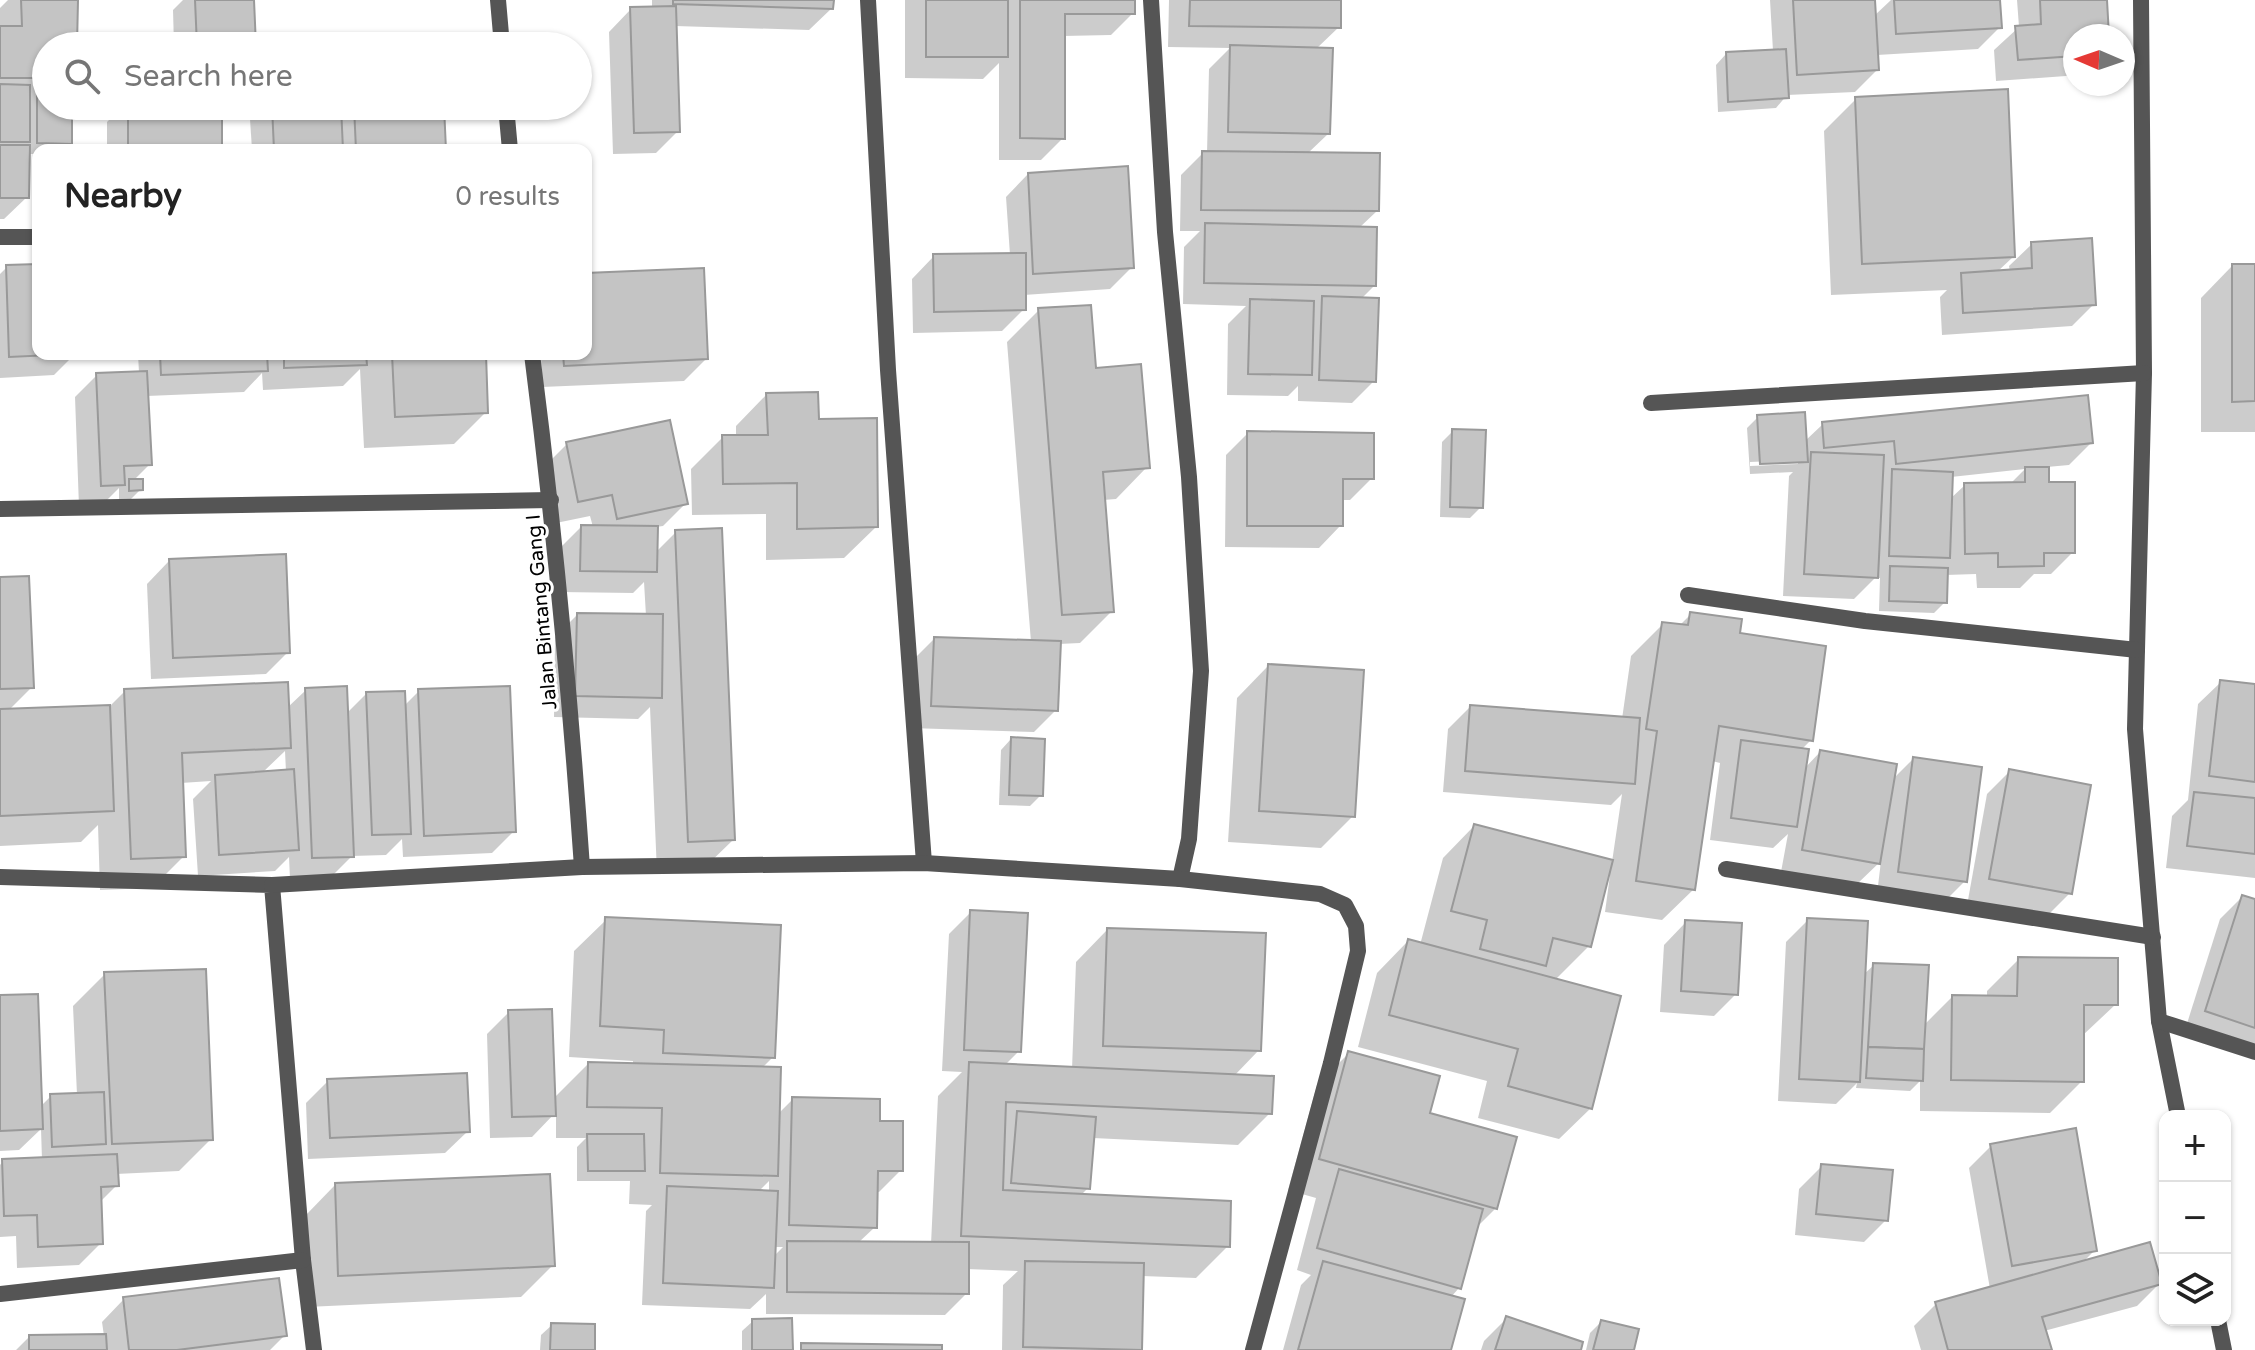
<!DOCTYPE html>
<meta charset="utf-8">
<style>
:root{--surface:#fff;--page:#f6f6f6;--text:#222;--muted:#767676;--line:#e0e0e0}
body{margin:0;font-family:"Varela Round",sans-serif;background:var(--page);color:var(--text)}
.controls{position:absolute;right:24px;bottom:24px;display:grid;overflow:hidden;border-radius:16px;box-shadow:0 2px 6px #0004}
.controls button{width:72px;height:72px;display:grid;place-items:center;padding:0;border:0;border-bottom:2px solid var(--line);background:var(--surface);color:var(--text);font:40px sans-serif}
.compass{position:absolute;left:2063px;top:24px;width:72px;height:72px;border-radius:50%;background:var(--surface);box-shadow:0 2px 6px #0004;rotate:272deg}
.list{margin:0;padding:0;list-style:none}
h2{display:flex;justify-content:space-between;align-items:center;height:104px;margin:0;padding:0 32px;font-size:34px}
h2 small{font-size:26px;font-weight:400;color:var(--muted)}
.icon{flex:none;width:44px;height:44px;fill:none;stroke:currentColor;stroke-width:2;stroke-linecap:round;stroke-linejoin:round}
.map{position:relative;flex:none;width:2255px;height:1350px;overflow:hidden}
.search{position:absolute;background:var(--surface);box-shadow:0 2px 6px #0004;left:32px;top:32px;width:560px;height:88px;display:flex;align-items:center;gap:20px;box-sizing:border-box;padding:0 28px;border-radius:44px;color:var(--muted);font-size:30px}
.panel{position:absolute;background:var(--surface);box-shadow:0 2px 6px #0004;left:32px;top:144px;width:560px;height:216px;border-radius:16px}
.map>svg:first-child{display:block}
</style>
<div class="map">
<svg width="2255" height="1350" viewBox="0 0 2255 1350">
<rect width="100%" height="100%" fill="#fff"/>
<!-- shadow -->
<g fill="#0003" fill-rule="evenodd">
<path d="M8 0H76L75 46H46V106H70V143L63 150H38V154H27V197L4 219H0V8Z"/>
<path d="M183 0H252L254 46H174L173 10Z"/>
<path d="M652 0H832V8L809 30 675 26 678 131 656 153 613 154 609 32 631 9H652Z"/>
<path d="M905 0H1133V13L1111 35 1063 36V138L1041 160H999V63L983 79 905 78Z"/>
<path d="M1169 0H1339V27L1316 49 1328 134 1307 154 1377 211 1359 228 1374 286 1360 300 1374 381 1352 403 1298 401V386L1288 396 1227 395 1228 324 1246 306 1183 304 1184 247 1200 231H1180L1181 175 1203 153H1207L1209 69 1230 48 1168 47Z"/>
<path d="M1770 0H1873L1874 16 1891 0H1998L2000 27 1978 49 1877 55V70L1855 92 1787 95 1776 108 1718 112 1716 65 1726 54 1773 51Z"/>
<path d="M2017 0H2105L2107 36H2075V70L2066 76 1996 81 1994 50 2019 27Z"/>
<path d="M1856 99 2013 257 1997 272H2010L2009 266 2032 244 2094 304 2072 326 1942 335 1940 297 1947 290 1831 295 1824 131Z"/>
<path d="M123 106H221L220 148 107 150V122Z"/>
<path d="M263 106H442L444 150H252L250 119Z"/>
<path d="M1028 174 1132 267 1110 289 1024 295V309L1002 331 913 333 912 279 934 256 1010 255 1006 197Z"/>
<path d="M38 266V354H75L54 375 0 378V274L7 267Z"/>
<path d="M2232 266H2255V432H2201V298Z"/>
<path d="M586 275 706 359 684 381 542 387 541 354H586Z"/>
<path d="M1039 310 1094 370 1147 467 1116 499 1103 500 1112 611 1080 643 1059 644 1056 710 1034 732 910 728 912 661 934 639 1031 642 1007 342Z"/>
<path d="M138 354H484L486 412 454 444 364 448 360 369 343 386 263 390 262 373 244 392 147 396 149 465 133 481 141 489 130 500 119 501V488L101 506 79 507 75 397 97 375 139 373Z"/>
<path d="M767 394 817 421 876 527 844 558 766 560V514L692 515 691 469 723 437H736V426Z"/>
<path d="M1758 417 1805 441 1823 424 2091 443 2069 465 2047 467V484L2073 552 2051 574H2034L2020 588H1977L1976 574 1946 575 1945 602 1934 613 1879 611 1880 578H1875L1854 599 1783 596 1789 476 1793 472 1750 474 1747 428ZM1798 460V464L1750 466V462ZM2025 469 2010 484 1965 485 1950 499 1951 477Z"/>
<path d="M1453 431 1481 507 1470 518 1440 517 1442 442Z"/>
<path d="M1248 433 1372 478 1350 500H1341V525L1319 548 1225 547 1226 455Z"/>
<path d="M567 444 685 504 663 526 656 527V552L676 532 733 840 701 871 657 873 650 707 638 719 554 717 555 637 577 615 646 616 644 582 633 593 559 592V549L581 527H593L590 516 556 523 545 466Z"/>
<path d="M169 561 288 652 266 674 151 679 147 584Z"/>
<path d="M0 579 32 687 8 711 109 707 125 691 287 708 306 690 346 714 366 694 403 707 419 691 514 831 492 853 403 857 402 839 386 855 352 856 330 878 290 879 289 857 275 871 198 876 193 799 211 781 181 783 184 856 152 888 100 890 98 825 81 842 0 846ZM285 751 286 772 262 773Z"/>
<path d="M1691 614 1738 634 1811 740 1801 750 1804 769 1820 752 1892 780 1913 759 1965 881 1943 903 1877 894 1881 861 1856 885 1781 872 1788 834 1773 848 1710 840 1720 763 1712 761 1694 889 1662 920 1605 912 1610 875 1607 874 1589 946 1555 980 1591 1108 1559 1139 1478 1118 1487 1081 1358 1047 1377 973 1408 941 1420 945 1443 858 1474 826 1612 862 1622 794 1611 805 1443 792 1448 729 1470 707 1622 719 1631 656 1663 624 1679 626Z"/>
<path d="M1268 666 1353 816 1321 848 1228 842 1237 698Z"/>
<path d="M2221 682 2255 686V878L2166 868 2172 816 2188 800 2198 704Z"/>
<path d="M1011 739 1041 795 1030 806 999 805 1001 750Z"/>
<path d="M2009 772 2070 893 2048 915 1968 900 1987 794Z"/>
<path d="M2242 897 2255 901V1057L2184 1033 2220 919Z"/>
<path d="M971 912 1019 1051 1004 1066 1072 1069 1076 962 1107 930 1259 1050 1234 1076 1270 1113 1238 1145 1093 1138 1088 1188 1081 1195 1228 1246 1196 1278 1142 1276 1139 1350H1002L1003 1285 1018 1271 967 1269V1293L945 1315 766 1314V1294L750 1309 642 1305 646 1211 652 1205 629 1204 630 1181H577V1147L586 1138H556V1112L532 1137 490 1138 487 1034 509 1012 553 1099 588 1064 633 1065V1061L569 1057 574 951 606 920 773 1057 762 1068 778 1114 793 1099 878 1123 901 1170 879 1192H876L875 1227 858 1243 931 1244 938 1096 962 1072 942 1071 949 934ZM769 1181V1193L758 1192ZM774 1247H783L773 1257Z"/>
<path d="M1808 920 1863 975 1874 965 1923 1026 1952 997 1987 998V991L2019 959 2116 1004 2082 1036V1081L2050 1113 1920 1111V1081L1910 1091 1856 1088 1857 1083 1836 1104 1778 1101 1786 942Z"/>
<path d="M1686 922 1736 994 1714 1016 1660 1012 1664 945Z"/>
<path d="M105 974 211 1139 179 1171 116 1174 117 1185 100 1202 101 1243 79 1265 17 1268 16 1236 0 1237V1165L3 1161 42 1160 41 1129 19 1150 0 1151V997L40 1107 51 1096 77 1095 73 1006Z"/>
<path d="M1349 1053 1428 1115 1496 1208 1476 1228 1459 1288 1451 1297 1449 1350H1283L1301 1285 1311 1275 1297 1270 1316 1198 1288 1190 1317 1085Z"/>
<path d="M328 1081 468 1131 445 1153 308 1159 306 1103Z"/>
<path d="M1991 1146 2095 1250 2082 1263 2159 1284 2137 1306 2044 1331 2050 1350H1921L1914 1326 1936 1304 1990 1289 1969 1168Z"/>
<path d="M1822 1166 1886 1220 1864 1242 1795 1235 1799 1189Z"/>
<path d="M335 1185 553 1265 521 1297 307 1307 304 1217Z"/>
<path d="M124 1299 285 1335 270 1350H16L30 1336H104L102 1322Z"/>
<path d="M1506 1319 1579 1350H1481L1484 1341Z"/>
<path d="M753 1321 791 1350H742V1331Z"/>
<path d="M1601 1322 1632 1350H1586L1590 1333Z"/>
<path d="M552 1325 593 1350H540L541 1335Z"/>
</g>
<!-- building -->
<g fill="#c4c4c4" stroke="#999" stroke-width="2">
<path d="M21 0H78L77 46H46V78H0V26H22Z"/>
<path d="M195 0H254L256 46H197Z"/>
<path d="M673 0H834L833 9 673 4Z"/>
<rect x="926" y="0" width="82" height="57"/>
<path d="M1020 0H1135V14H1065V139L1020 138Z"/>
<path d="M1190 0H1341V28L1189 26Z"/>
<path d="M1793 0H1875L1879 70 1797 75Z"/>
<path d="M1894 0H2000L2002 28 1896 34Z"/>
<path d="M2040 0H2107L2109 36H2075V56L2018 60 2015 26 2041 24Z"/>
<path d="M676 6 680 132 634 133 630 7Z"/>
<path d="M1230 45 1333 48 1330 134 1228 132Z"/>
<path d="M1786 49 1789 98 1728 102 1726 52Z"/>
<path d="M0 84 30 85V142H0Z"/>
<path d="M37 89H46V106H72V144L37 143Z"/>
<path d="M2008 89 2015 257 1862 264 1855 97Z"/>
<path d="M128 106H222V149L128 148Z"/>
<path d="M272 106H341L343 150H274Z"/>
<path d="M354 106H444L446 150H356Z"/>
<path d="M0 145H30L29 198H0Z"/>
<path d="M1202 151 1380 153 1379 211 1201 210Z"/>
<path d="M1128 166 1134 268 1033 274 1028 173Z"/>
<path d="M1205 223 1377 227 1376 286 1204 283Z"/>
<path d="M2092 238 2096 305 1963 313 1961 273 2032 268 2031 242Z"/>
<path d="M1026 253V310L934 312 933 254Z"/>
<path d="M38 264V354H73L9 357 6 265Z"/>
<path d="M2232 264H2255V401L2232 402Z"/>
<path d="M704 268 708 359 564 366 563 354H586V273Z"/>
<path d="M1322 296 1379 298 1376 382 1319 380Z"/>
<path d="M1250 299 1314 301 1312 375 1248 374Z"/>
<path d="M1091 305 1096 368 1141 364 1150 468 1103 472 1114 612 1062 615 1038 308Z"/>
<path d="M160 354H267L268 371 161 375Z"/>
<path d="M284 354H366L367 365 284 368Z"/>
<path d="M392 354H486L488 413 395 417Z"/>
<path d="M147 371 152 465 124 466 125 485 101 486 96 373Z"/>
<path d="M818 392 819 419 877 418 878 527 797 529V483L723 484 722 435H768L766 393Z"/>
<path d="M2088 395 2093 443 1896 464 1894 441 1824 448 1822 422Z"/>
<path d="M1805 412 1808 462 1760 464 1757 415Z"/>
<path d="M670 420 688 504 617 519 612 495 578 502 566 442Z"/>
<path d="M1452 429 1486 430 1483 508 1450 507Z"/>
<path d="M1247 431 1374 433V479H1343V526H1247Z"/>
<path d="M1811 452 1884 455 1878 578 1804 574Z"/>
<path d="M2025 467H2049V482H2075V553H2044V566L1998 567V553L1965 554 1964 483 2025 482Z"/>
<path d="M1892 469 1953 472 1950 558 1889 556Z"/>
<path d="M129 479H143V490L129 491Z"/>
<path d="M581 525 658 526 657 572 580 571Z"/>
<path d="M722 528 735 840 688 842 675 530Z"/>
<path d="M286 554 290 653 173 658 169 559Z"/>
<path d="M1890 566 1948 568 1947 603 1889 601Z"/>
<path d="M29 576 34 688 0 689V577Z"/>
<path d="M1690 612 1742 619 1740 633 1826 646 1813 741 1719 726 1695 890 1636 881 1657 731 1646 729 1662 622 1688 625Z"/>
<path d="M577 613 663 614 662 698 575 696Z"/>
<path d="M934 637 1061 641 1058 711 931 706Z"/>
<path d="M1268 664 1364 670 1355 817 1259 811Z"/>
<path d="M2220 680 2255 684V782L2209 776Z"/>
<path d="M288 682 291 748 182 753 186 857 131 859 124 689Z"/>
<path d="M347 686 354 857 312 858 305 688Z"/>
<path d="M510 686 516 832 424 836 418 689Z"/>
<path d="M405 691 411 834 372 835 366 692Z"/>
<path d="M110 705 114 811 0 816V709Z"/>
<path d="M1470 705 1640 718 1635 784 1465 771Z"/>
<path d="M1011 737 1045 739 1043 796 1009 795Z"/>
<path d="M1741 740 1809 749 1797 827 1731 818Z"/>
<path d="M1820 750 1897 764 1880 864 1802 850Z"/>
<path d="M1913 757 1982 767 1967 882 1898 872Z"/>
<path d="M294 769 299 850 219 855 215 775Z"/>
<path d="M2009 769 2091 785 2072 894 1989 879Z"/>
<path d="M2194 792 2255 798V854L2187 846Z"/>
<path d="M1474 824 1613 860 1591 947 1553 938 1546 966 1480 949 1487 920 1451 911Z"/>
<path d="M2242 895 2255 899V1028L2205 1011Z"/>
<path d="M970 910 1028 913 1021 1052 964 1050Z"/>
<path d="M605 917 781 925 775 1058 663 1053 664 1030 600 1026Z"/>
<path d="M1807 918 1868 921 1860 1082 1799 1079Z"/>
<path d="M1685 920 1742 923 1738 995 1681 991Z"/>
<path d="M1107 928 1266 933 1261 1051 1103 1046Z"/>
<path d="M1408 939 1621 996 1592 1109 1508 1086 1518 1049 1389 1015Z"/>
<path d="M2018 957 2118 958V1005H2084V1082L1951 1080 1952 995 2017 996Z"/>
<path d="M1873 963 1929 965 1924 1049 1868 1047Z"/>
<path d="M206 969 213 1140 112 1144 104 972Z"/>
<path d="M38 994 43 1129 0 1131V995Z"/>
<path d="M552 1009 556 1116 512 1117 508 1010Z"/>
<path d="M1868 1047 1924 1049 1923 1081 1866 1078Z"/>
<path d="M1348 1051 1440 1076 1430 1113 1517 1137 1497 1209 1319 1159Z"/>
<path d="M588 1062 781 1067 778 1176 660 1173 662 1108 587 1107Z"/>
<path d="M969 1062 1274 1076 1272 1114 1006 1102 1003 1190 1231 1201 1230 1247 961 1236Z"/>
<path d="M467 1073 470 1132 330 1138 327 1079Z"/>
<path d="M104 1092 106 1144 52 1147 50 1094Z"/>
<path d="M792 1097 880 1099V1121H903V1171H878L877 1228 789 1225Z"/>
<path d="M1017 1111 1096 1117 1090 1189 1011 1183Z"/>
<path d="M2076 1128 2097 1251 2012 1266 1990 1144Z"/>
<path d="M587 1134H644L645 1171H588Z"/>
<path d="M117 1154 119 1186 101 1187 103 1244 38 1247 37 1215 4 1216 2 1159Z"/>
<path d="M1821 1164 1893 1170 1888 1221 1816 1214Z"/>
<path d="M1339 1169 1483 1209 1461 1289 1317 1248Z"/>
<path d="M550 1174 555 1266 338 1276 335 1183Z"/>
<path d="M667 1186 778 1191 774 1288 663 1283Z"/>
<path d="M787 1241 969 1242V1294L787 1292Z"/>
<path d="M2150 1242 2162 1284 2042 1317 2052 1350H1948L1935 1302Z"/>
<path d="M1025 1261 1144 1263 1142 1350 1023 1347Z"/>
<path d="M1323 1261 1465 1299 1451 1350H1298Z"/>
<path d="M279 1278 287 1336 177 1350H129L123 1297Z"/>
<path d="M1506 1316 1583 1342 1581 1350H1495Z"/>
<path d="M792 1318 793 1350H752V1319Z"/>
<path d="M1601 1320 1639 1329 1634 1350H1593Z"/>
<path d="M551 1323 595 1324V1350H550Z"/>
<path d="M106 1334 107 1350H29V1335Z"/>
<path d="M801 1343 942 1345V1350H801Z"/>
</g>
<g fill="none" stroke-linecap="round" stroke-linejoin="round">
<!-- minor -->
<g stroke="#555" stroke-width="16">
<path d="M498 0 502 46"/>
<path d="M868 0 888 370 924 863"/>
<path d="M1151 0 1165 232 1189 477 1201 671 1189 839 1180 879"/>
<path d="M2141 0 2144 373 2135 729 2159 1021 2178 1116"/>
<path d="M506 106 510 150"/>
<path d="M0 237H38"/>
<path d="M532 354C554 525 570 695 582 867"/>
<path d="M1651 403 2144 373"/>
<path d="M0 509 551 500"/>
<path d="M1688 595 1865 621 2137 650"/>
<path d="M1726 869 2153 937"/>
<path d="M0 877 272 885 303 1260 314 1350"/>
<path d="M272 885 582 867 924 863 1180 879 1320 894 1345 905 1356 926 1358 951 1331 1063 1253 1350"/>
<path d="M2159 1021 2255 1052"/>
<path d="M0 1294 303 1260"/>
<path d="M2218 1320 2224 1350"/>
</g>
</g>
<g text-anchor="middle" stroke-width="6" stroke-linejoin="round" paint-order="stroke">
<!-- street labels -->
<g font-size="20" fill="#000" stroke="#fff">
<text transform="translate(541 612) rotate(-95)" y="7">Jalan Bintang Gang I</text>
</g>
</g>
</svg>
<div class="controls">
<button>+</button>
<button>−</button>
<button><svg class="icon" aria-label="layers" viewBox="0 0 24 24"><path d="M12 4l9 5-9 5-9-5zM3 14l9 5 9-5"/></svg></button>
</div>
<svg class="compass" viewBox="-18 -18 36 36"><path d="M0-13l5 13h-10z" fill="#e53935"/><path d="M0 13l5-13h-10z" fill="#767676"/></svg>
<div class="search"><svg class="icon" aria-label="search" viewBox="0 0 24 24"><circle cx="10" cy="10" r="6"/><path d="M15 15l6 6"/></svg>Search here</div>
<section class="panel">
<h2>Nearby<small>0 results</small></h2>
<ul class="list">
</ul>
</section>
</div>
